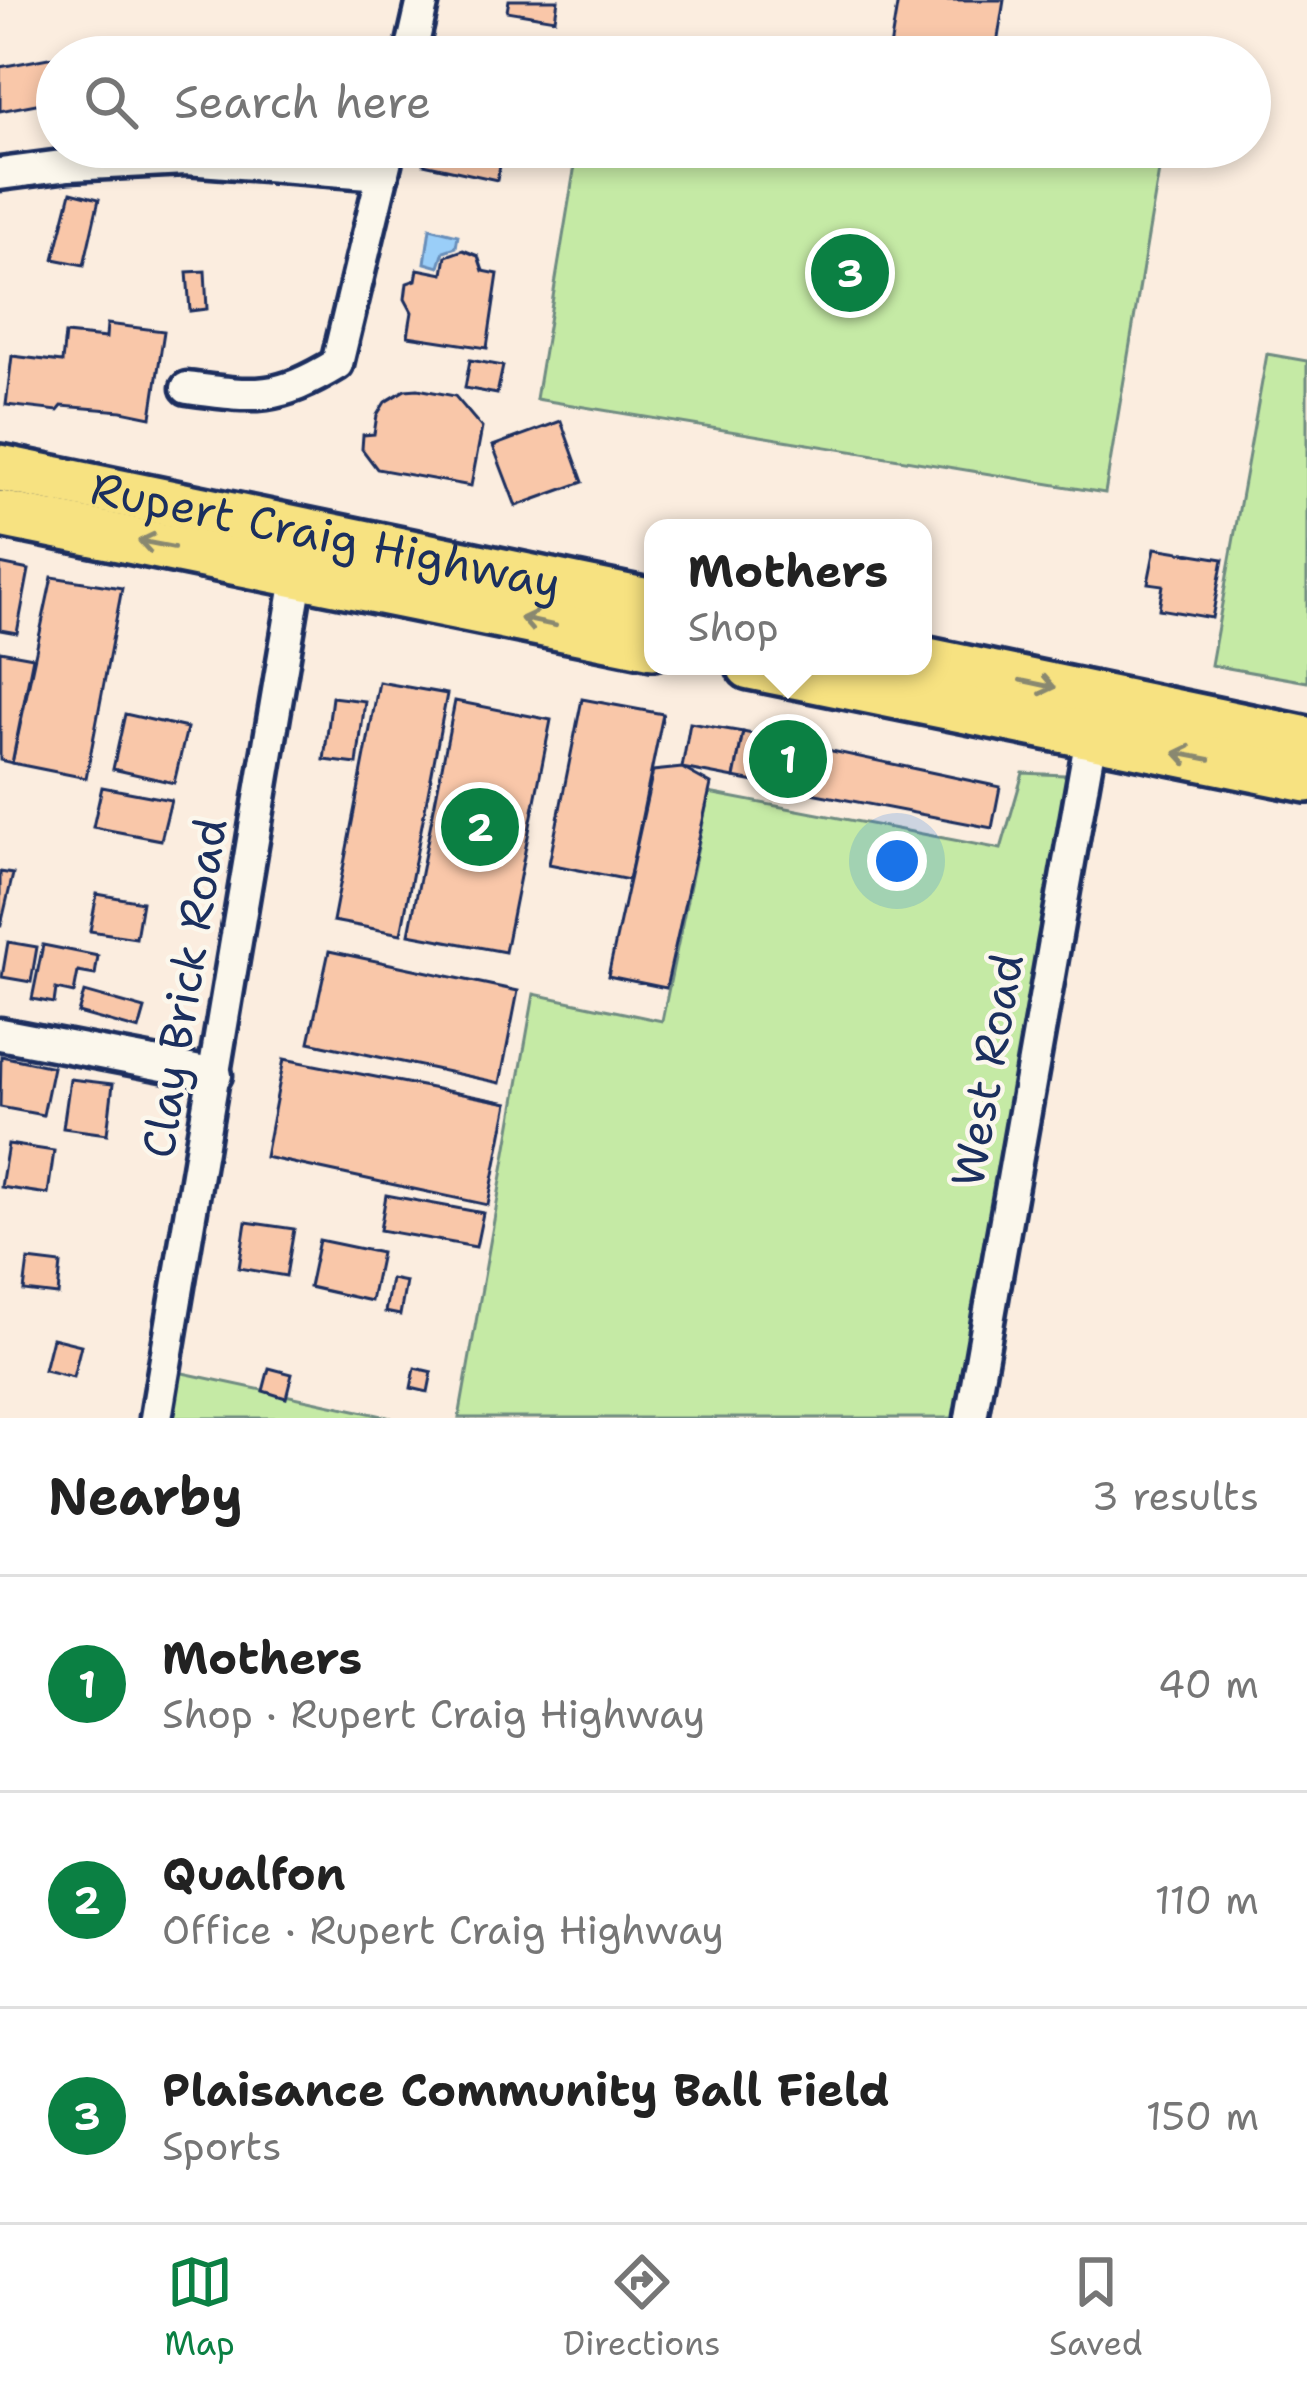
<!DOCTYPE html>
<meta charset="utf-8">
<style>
:root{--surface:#fff;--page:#f2f2f2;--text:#222;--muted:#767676;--line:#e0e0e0;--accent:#0b8043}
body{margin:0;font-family:"Shantell Sans",sans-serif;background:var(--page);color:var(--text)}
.you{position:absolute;left:897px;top:861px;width:42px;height:42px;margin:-30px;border:9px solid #fff;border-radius:50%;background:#1a73e8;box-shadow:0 0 0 18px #1a73e833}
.badge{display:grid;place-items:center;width:78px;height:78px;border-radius:50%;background:var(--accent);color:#fff;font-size:39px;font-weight:700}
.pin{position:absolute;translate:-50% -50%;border:6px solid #fff;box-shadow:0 3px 12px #0006}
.popup{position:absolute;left:644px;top:519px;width:288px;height:156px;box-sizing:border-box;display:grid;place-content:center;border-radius:24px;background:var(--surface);filter:drop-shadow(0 3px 9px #0005);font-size:39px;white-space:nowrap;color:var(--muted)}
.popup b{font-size:45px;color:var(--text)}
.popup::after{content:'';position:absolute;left:50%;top:100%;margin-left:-24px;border:24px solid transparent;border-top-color:var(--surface)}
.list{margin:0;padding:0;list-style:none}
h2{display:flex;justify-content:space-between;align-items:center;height:156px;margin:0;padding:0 48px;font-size:51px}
h2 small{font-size:39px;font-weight:400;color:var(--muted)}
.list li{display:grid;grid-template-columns:78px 1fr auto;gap:36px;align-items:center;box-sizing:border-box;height:216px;padding:0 48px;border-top:3px solid var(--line)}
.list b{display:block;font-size:45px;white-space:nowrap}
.list p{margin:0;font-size:39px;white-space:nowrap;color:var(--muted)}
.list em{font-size:39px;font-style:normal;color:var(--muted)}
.icon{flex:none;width:66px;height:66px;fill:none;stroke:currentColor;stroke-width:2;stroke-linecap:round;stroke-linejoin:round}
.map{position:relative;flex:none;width:1307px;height:1418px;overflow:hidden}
.search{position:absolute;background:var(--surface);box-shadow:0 6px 18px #0003;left:36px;right:36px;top:36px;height:132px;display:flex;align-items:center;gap:30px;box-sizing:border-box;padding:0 42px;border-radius:66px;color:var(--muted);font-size:45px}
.sheet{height:804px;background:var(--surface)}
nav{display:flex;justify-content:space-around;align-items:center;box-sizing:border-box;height:168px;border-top:3px solid var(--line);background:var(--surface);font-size:33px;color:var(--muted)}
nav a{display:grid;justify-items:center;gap:6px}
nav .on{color:var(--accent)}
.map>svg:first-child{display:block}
</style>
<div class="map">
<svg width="1307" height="1418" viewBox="0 0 1307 1418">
<rect width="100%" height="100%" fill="#fbeddf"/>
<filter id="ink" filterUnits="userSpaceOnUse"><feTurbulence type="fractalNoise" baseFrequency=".00833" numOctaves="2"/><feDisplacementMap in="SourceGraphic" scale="24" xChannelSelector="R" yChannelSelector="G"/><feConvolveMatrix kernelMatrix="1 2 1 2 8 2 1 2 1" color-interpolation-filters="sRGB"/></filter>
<g filter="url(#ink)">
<!-- green -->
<g fill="#c5eaa5" stroke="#708c82" stroke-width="3">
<path d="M596 40 699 57H593Z"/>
<path d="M578 147H1163L1105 493 536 399Z"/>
<path d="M1267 354 1307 361V682L1211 665Z"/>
<path d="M1023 773 1084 776 965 1418H459L534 994 662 1021 709 793 1001 849Z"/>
<path d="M178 1372 392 1418H170Z"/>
</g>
<!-- water -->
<path fill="#9acef8" stroke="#678eba" stroke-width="3" d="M430 228 458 235 456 247 444 251 439 267 425 263Z"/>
<!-- building -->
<g fill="#f9c7a9" stroke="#1b2f5e" stroke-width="3">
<path d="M509 0H558L555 19 507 11Z"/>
<path d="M898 0H1004L995 57H898L890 48Z"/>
<path d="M278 43 339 53 338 57H276Z"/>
<path d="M157 46 212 57H155Z"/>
<path d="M59 56 57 100 0 111V67Z"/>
<path d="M428 147H504L497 180 424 164Z"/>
<path d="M71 192 99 199 84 265 54 259Z"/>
<path d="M463 250 478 256 483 271 498 274 487 348 408 336 412 312 405 299 407 283 416 280 418 269 443 274 446 256Z"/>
<path d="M205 271 207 309 190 311 187 272Z"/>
<path d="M107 324 164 331 151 417 122 411 62 406 58 411 6 405 12 356 62 362 65 334 106 338Z"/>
<path d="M470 360 503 366 497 394 465 388Z"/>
<path d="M418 389 455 396 482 428 471 486 377 469 362 449 363 435 374 434 377 415 385 402 405 390Z"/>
<path d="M561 421 583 482 516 506 493 446Z"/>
<path d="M1155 548 1223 559 1212 618 1159 609 1163 585 1148 583Z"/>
<path d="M0 564 29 570 17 633 0 630Z"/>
<path d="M52 577 122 588 86 778 12 763Z"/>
<path d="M0 651 33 657 12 763 0 760Z"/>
<path d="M379 682 447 694 401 934 333 921Z"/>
<path d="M332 697 365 701 357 764 324 760Z"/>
<path d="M582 699 663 714 629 880 549 864Z"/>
<path d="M455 701 551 720 505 952 409 934Z"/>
<path d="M125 714 187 728 174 783 113 769Z"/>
<path d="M690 723 743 732 734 778 682 768Z"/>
<path d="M743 732 1000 787 992 828 734 778Z"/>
<path d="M682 768 711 784 666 988 608 976 653 771Z"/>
<path d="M102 787 171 800 161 840 93 827Z"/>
<path d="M0 872 13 874 1 925 0 924Z"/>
<path d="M97 894 142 902 136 938 90 931Z"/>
<path d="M8 942 37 947 31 982 2 977Z"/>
<path d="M43 945 98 956 95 975 78 972 74 993 56 989 54 1003 32 999Z"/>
<path d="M329 951 518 991 500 1083 309 1042Z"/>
<path d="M84 992 145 1009 139 1030 78 1013Z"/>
<path d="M1 1056 53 1067 43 1115 0 1107Z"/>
<path d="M284 1059 508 1103 488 1205 265 1157Z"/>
<path d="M70 1079 113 1084 107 1134 63 1128Z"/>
<path d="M8 1144 54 1151 48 1194 1 1187Z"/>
<path d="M386 1195 483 1213 476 1247 380 1230Z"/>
<path d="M246 1222 294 1229 286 1276 239 1268Z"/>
<path d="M319 1240 381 1253 371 1301 309 1287Z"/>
<path d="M28 1260 61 1264 58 1295 24 1291Z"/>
<path d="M391 1279 406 1282 400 1315 385 1312Z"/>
<path d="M52 1338 81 1345 73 1377 44 1370Z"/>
<path d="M269 1368 292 1374 286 1398 263 1391Z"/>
<path d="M415 1368 432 1372 428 1392 411 1388Z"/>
</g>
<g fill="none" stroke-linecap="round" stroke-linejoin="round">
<defs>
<g id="minor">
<path d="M410 57 423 0"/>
<path d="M0 174 69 165 186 159 383 174"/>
<path d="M187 388C255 397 276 401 337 364L389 147"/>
<path d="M0 1034 216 1075"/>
<path d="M156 1418 298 572"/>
<path d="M971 1418 1091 737"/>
</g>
<g id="primary">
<path id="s1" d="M0 468 653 603"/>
<path d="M0 514 653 646"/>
<path d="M923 660 1307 740"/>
<path d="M750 666 1307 779"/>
</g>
</defs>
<!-- minor casing -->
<use href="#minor" stroke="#1b2f5e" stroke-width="39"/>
<!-- primary casing -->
<use href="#primary" stroke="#1b2f5e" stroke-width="54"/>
<!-- minor -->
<use href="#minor" stroke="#fbf7ec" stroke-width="30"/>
<!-- primary -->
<use href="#primary" stroke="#f7e281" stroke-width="45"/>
</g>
<!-- one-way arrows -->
<defs><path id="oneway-shaft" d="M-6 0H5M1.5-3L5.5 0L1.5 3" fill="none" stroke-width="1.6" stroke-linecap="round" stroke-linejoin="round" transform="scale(3)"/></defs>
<g stroke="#898870">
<use href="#oneway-shaft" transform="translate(156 544) rotate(-169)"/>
<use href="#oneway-shaft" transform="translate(538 622) rotate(-168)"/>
<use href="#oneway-shaft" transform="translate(1038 684) rotate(12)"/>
<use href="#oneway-shaft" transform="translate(1192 756) rotate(-169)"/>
</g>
</g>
<g text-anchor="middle" stroke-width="9" stroke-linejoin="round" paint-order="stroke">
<!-- street labels -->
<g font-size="45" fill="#1b2f5e" stroke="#fbf7ec">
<text dy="16" stroke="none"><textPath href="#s1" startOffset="333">Rupert Craig Highway</textPath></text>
<text transform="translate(184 988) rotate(-81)" y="16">Clay Brick Road</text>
<text transform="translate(987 1070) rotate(-80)" y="16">West Road</text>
</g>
</g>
</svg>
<div class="you"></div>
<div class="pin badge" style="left:788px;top:759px">1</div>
<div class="popup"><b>Mothers</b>Shop</div>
<div class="pin badge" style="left:480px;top:827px">2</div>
<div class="pin badge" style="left:850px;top:273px">3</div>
<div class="search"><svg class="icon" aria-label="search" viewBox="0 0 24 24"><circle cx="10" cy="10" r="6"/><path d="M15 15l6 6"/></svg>Search here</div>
</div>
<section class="sheet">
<h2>Nearby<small>3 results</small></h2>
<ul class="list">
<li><span class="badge">1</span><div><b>Mothers</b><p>Shop · Rupert Craig Highway</p></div><em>40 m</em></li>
<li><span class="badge">2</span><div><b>Qualfon</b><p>Office · Rupert Craig Highway</p></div><em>110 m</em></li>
<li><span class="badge">3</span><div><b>Plaisance Community Ball Field</b><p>Sports</p></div><em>150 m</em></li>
</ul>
</section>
<nav>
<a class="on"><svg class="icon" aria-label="map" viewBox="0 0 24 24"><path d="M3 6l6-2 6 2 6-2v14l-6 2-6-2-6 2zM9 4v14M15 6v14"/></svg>Map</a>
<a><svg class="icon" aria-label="directions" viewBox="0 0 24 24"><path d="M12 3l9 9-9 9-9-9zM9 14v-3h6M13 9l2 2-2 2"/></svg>Directions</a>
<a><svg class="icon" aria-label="saved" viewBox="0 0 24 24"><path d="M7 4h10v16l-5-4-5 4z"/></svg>Saved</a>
</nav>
